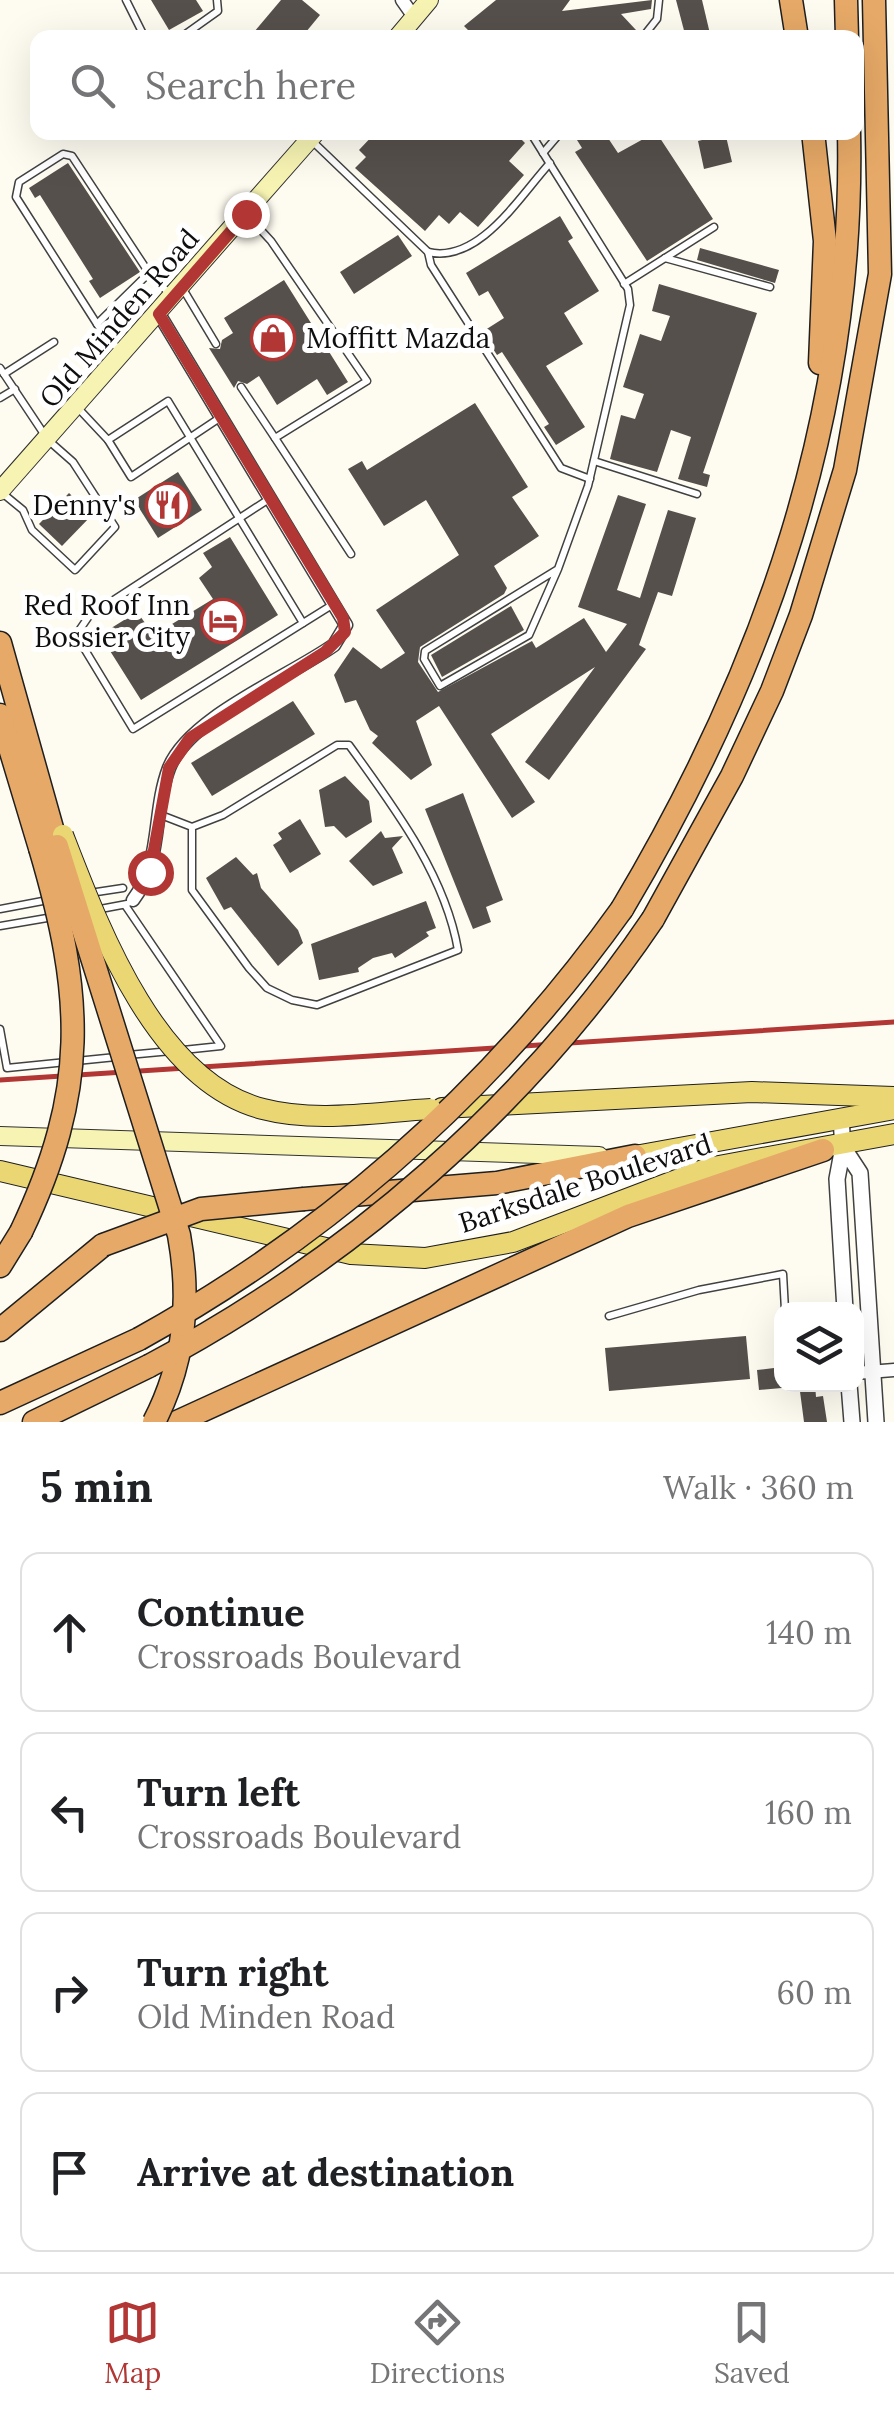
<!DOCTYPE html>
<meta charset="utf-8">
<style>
:root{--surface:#fff;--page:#f2f2f2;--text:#202124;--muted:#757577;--line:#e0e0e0;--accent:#b13634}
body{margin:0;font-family:Lora,serif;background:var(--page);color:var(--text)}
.controls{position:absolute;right:30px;bottom:30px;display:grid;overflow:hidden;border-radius:20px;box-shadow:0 10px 40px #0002}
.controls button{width:90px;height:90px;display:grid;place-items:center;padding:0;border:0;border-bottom:2px solid var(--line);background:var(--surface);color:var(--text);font:50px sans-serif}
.stop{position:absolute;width:30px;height:30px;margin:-22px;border:8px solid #b13634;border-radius:50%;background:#fff}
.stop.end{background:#b13634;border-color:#fff;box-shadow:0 2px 10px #0008}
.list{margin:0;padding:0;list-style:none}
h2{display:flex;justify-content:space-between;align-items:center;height:130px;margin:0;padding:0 40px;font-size:42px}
h2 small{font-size:32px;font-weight:400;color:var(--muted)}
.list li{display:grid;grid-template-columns:65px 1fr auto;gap:30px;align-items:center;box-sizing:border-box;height:160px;margin:0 20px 20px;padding:0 20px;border:2px solid var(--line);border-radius:20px}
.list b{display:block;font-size:38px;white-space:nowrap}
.list p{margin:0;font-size:32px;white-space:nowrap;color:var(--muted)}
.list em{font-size:32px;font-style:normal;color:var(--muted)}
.icon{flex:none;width:55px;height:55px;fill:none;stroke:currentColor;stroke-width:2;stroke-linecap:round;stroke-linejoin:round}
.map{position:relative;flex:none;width:894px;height:1422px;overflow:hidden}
.search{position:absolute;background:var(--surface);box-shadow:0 10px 40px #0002;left:30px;right:30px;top:30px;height:110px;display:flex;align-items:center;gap:25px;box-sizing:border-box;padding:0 35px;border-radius:20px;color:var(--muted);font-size:38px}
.sheet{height:850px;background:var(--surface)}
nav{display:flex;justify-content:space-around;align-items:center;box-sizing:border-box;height:140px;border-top:2px solid var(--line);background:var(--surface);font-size:28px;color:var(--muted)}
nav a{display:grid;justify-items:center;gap:5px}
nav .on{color:var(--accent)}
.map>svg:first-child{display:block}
</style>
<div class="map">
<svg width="894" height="1422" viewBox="0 0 894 1422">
<rect width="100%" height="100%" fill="#fefcf1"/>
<!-- building -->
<g fill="#56504c">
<path d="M151 0H196L203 11 169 30Z"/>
<path d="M281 0H302L320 15 301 38H249Z"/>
<path d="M496 0H570L562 11 652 0 651 9 621 14 636 30 628 38H476L464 26Z"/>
<path d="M676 0H702L711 38H686Z"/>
<path d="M376 132H514L525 143 509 161 524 175 478 227 460 212 449 224 439 215 425 231 355 168 366 157 359 150Z"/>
<path d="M572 132H604L618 153 656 132 713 219 647 261 575 152 582 148Z"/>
<path d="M704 132H725L732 162 704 169 698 141 706 139Z"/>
<path d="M68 163 140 272 100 298 89 281 93 279 40 195 35 198 29 188Z"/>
<path d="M560 216 573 238 568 241 599 291 564 313 583 344 546 366 585 427 556 445 544 427 549 424 502 352 497 355 482 332 504 318 488 291 479 296 466 273Z"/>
<path d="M398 235 412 256 354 294 340 272Z"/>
<path d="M700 248 779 270 775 283 697 260Z"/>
<path d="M284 280 348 382 327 395 317 379 277 405 259 376 247 384 238 381 234 388 209 348 220 349 222 340 233 333 224 318Z"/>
<path d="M659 284 757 313 703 473 710 475 707 487 678 479 691 437 671 430 657 472 610 459 621 415 635 419 644 394 623 387 640 334 661 341 670 316 652 311Z"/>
<path d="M475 403 528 487 512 497 539 536 494 566 507 588 504 594 420 647 418 662 438 692 532 641 536 648 584 618 606 652 627 624 578 607 618 495 646 504 617 590 640 598 668 510 696 518 672 596 658 592 639 645 646 649 549 780 525 762 595 667 491 734 535 802 512 818 439 706 416 721 432 765 411 780 372 743 378 736 370 730 356 700 345 703 334 675 353 647 381 669 405 653 376 610 459 555 426 500 384 526 348 469 362 461 367 470Z"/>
<path d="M178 472 202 510 158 538 134 500Z"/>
<path d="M69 493 92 515 62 546 39 524Z"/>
<path d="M230 537 278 615 141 700 100 635 137 612 154 635 213 599 199 578 212 567 203 553Z"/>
<path d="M511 606 524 630 442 677 431 655Z"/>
<path d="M293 701 315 734 212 796 191 763Z"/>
<path d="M345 776 369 801 372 822 346 838 334 826 325 827 319 790Z"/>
<path d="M463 793 503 900 486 907 491 922 473 929 425 809Z"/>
<path d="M300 819 321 854 290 873 273 845 282 839 278 833Z"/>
<path d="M381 831 385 838 403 836 392 848 403 873 373 886 349 861Z"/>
<path d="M236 857 253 875 257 873 261 888 298 930 303 943 278 966 231 907 224 910 206 878Z"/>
<path d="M426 901 436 928 426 932 429 936 395 958 392 953 373 958 358 968 359 972 319 980 311 944Z"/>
<path d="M746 1336 750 1379 609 1391 605 1348Z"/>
<path d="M782 1367V1388L759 1390 757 1370Z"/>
<path d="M799 1384H815L816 1397 823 1396 827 1422H804Z"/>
</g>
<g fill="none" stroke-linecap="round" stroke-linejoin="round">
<defs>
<g id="service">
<path d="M126 0 145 38"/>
<path d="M180 38 218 11 217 0"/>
<path d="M642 38 657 19 659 0"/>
<path d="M530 132 628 289 630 305 588 486 558 569 425 651 424 659 440 686 529 635 558 569"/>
<path d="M310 139 428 252"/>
<path d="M543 153 561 132"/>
<path d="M550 163C519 197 479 264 428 252L431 265 561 468 590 479"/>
<path d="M247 215 271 241 367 381 275 438 351 554"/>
<path d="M665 258 770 287"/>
<path d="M624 284 714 227"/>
<path d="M183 289 216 344"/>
<path d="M97 324 149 273"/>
<path d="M120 350 104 335 16 197 19 182 63 154 72 156 151 276 169 293"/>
<path d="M0 368 48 440 73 462 115 527 75 570 32 530 23 510 1 492"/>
<path d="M4 374 54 342"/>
<path d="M241 387 275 438"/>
<path d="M0 398 15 389"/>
<path d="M78 408 108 440 168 401 303 623"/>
<path d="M108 440 131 477 221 417"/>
<path d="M594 461 697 494"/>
<path d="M269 499 89 616 76 635 133 729 332 605"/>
<path d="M161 815 192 827V890L249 968 267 988 292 1000 317 1005 458 950C445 874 393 806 349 745H337L223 815 192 827"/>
<path d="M90 893 123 888"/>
<path d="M125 905 221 1046 183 1050"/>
<path d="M0 909 48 900"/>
<path d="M95 910 127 904"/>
<path d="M0 926 53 917"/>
<path d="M0 1029 7 1068 116 1057"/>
<path d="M128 1055 171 1051"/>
<path d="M609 1316 699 1290 783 1274 785 1310"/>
<path d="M856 1344H871"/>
</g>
<g id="minor">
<path d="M402 0 414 17"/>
<path d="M133 900C163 860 152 813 169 768 189 717 289 677 334 645L346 625 159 314"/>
<path d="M856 1373 894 1370"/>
</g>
<g id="tertiary">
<path d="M841 1119 843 1147 837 1179 845 1310"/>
<path d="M843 1147 860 1173 876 1422"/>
<path d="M849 1384 852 1422"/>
</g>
<g id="secondary">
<path d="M397 38 429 0"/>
<path d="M0 491 316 132"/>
<path d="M0 1136 599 1156"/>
</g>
<g id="primary">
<path d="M442 1108 752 1092 894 1097"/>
<path d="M635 1156 894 1109"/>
<path d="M0 1171 351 1254 425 1258 513 1242 708 1168 894 1134"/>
</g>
<g id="motorway">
<path d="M791 0 797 38"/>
<path d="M846 0 847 38"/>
<path d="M813 132 825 241 820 363"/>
<path d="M0 643 57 846"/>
<path d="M0 715 40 848"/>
<path d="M622 909C765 669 855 414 849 132"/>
<path d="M653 919 732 776 772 691 801 615 845 470 880 274 874 0"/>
<path d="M304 1199 497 1183 635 1156"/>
<path d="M0 1266 21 1232"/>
<path d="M0 1330 103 1245"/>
<path d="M0 1403 139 1339"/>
<path d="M34 1422 149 1366"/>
<path d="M177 1422 628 1216 823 1150"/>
</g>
</defs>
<!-- service casing -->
<use href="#service" stroke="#414141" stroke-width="9"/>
<!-- minor casing -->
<use href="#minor" stroke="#414141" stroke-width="15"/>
<!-- tertiary casing -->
<use href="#tertiary" stroke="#414141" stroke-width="18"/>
<!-- secondary casing -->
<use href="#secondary" stroke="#303030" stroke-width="20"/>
<!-- primary casing -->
<use href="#primary" stroke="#1f1f1f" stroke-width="22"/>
<!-- motorway casing -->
<use href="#motorway" stroke="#1f1f1f" stroke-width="25"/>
<!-- service -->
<use href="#service" stroke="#fff" stroke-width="6"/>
<!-- minor -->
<use href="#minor" stroke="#fff" stroke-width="12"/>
<!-- tertiary -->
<use href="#tertiary" stroke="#fff" stroke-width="15"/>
<!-- secondary -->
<use href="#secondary" stroke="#f7f4b3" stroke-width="18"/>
<!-- primary -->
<use href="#primary" stroke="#ebd674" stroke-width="20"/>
<!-- motorway -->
<use href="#motorway" stroke="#e6a967" stroke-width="22"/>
<!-- rail -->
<path stroke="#b13634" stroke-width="5" d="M0 1080 894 1022"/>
<defs>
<path id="primary-bridge" d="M63 835C99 928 156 1082 263 1109 316 1123 377 1112 431 1109"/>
<g id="motorway-bridge">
<path d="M57 846 179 1235C191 1301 185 1362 154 1422"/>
<path d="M21 1232C89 1089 84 997 40 848"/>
<path d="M103 1245 201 1209 304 1199"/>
<path d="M139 1339C332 1232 494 1088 622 909"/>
<path d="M149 1366C349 1260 526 1107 653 919"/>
</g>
</defs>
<!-- primary-bridge casing -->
<use href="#primary-bridge" stroke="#1f1f1f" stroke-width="22" stroke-linecap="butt"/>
<!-- motorway-bridge casing -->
<use href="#motorway-bridge" stroke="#1f1f1f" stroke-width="25" stroke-linecap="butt"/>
<!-- primary-bridge -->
<use href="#primary-bridge" stroke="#ebd674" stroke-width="20"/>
<!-- motorway-bridge -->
<use href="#motorway-bridge" stroke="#e6a967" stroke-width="22"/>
</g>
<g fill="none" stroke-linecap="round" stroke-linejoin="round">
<!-- route -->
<path stroke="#b13634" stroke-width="12" d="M150 872 169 768 190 738 325 652 345 632 343 618 159 314 246 214"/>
</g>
<!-- icons -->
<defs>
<symbol id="shop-ring" viewBox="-11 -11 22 22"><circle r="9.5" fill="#fff" stroke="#b13634" stroke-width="1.5"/><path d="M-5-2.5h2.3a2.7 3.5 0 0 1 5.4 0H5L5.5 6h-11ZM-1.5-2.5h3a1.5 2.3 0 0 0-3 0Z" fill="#b13634"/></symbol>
<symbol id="restaurant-ring" viewBox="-11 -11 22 22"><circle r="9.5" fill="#fff" stroke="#b13634" stroke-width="1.5"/><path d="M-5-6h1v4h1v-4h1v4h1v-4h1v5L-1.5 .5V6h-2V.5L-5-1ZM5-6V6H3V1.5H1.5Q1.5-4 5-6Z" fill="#b13634"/></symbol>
<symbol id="hotel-ring" viewBox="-11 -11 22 22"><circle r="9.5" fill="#fff" stroke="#b13634" stroke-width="1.5"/><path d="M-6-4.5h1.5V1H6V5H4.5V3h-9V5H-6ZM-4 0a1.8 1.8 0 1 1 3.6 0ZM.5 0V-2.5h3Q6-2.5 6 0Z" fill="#b13634"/></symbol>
</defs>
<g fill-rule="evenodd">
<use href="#shop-ring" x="248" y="313" width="50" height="50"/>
<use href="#restaurant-ring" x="143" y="480" width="50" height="50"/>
<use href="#hotel-ring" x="198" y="596" width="50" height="50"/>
</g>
<g text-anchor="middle" stroke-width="10" stroke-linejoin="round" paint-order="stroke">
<!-- street labels -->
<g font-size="28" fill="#0e0e0e" stroke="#fff">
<text transform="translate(119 318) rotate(-49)" y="10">Old Minden Road</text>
<text transform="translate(585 1183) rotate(-18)" y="10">Barksdale Boulevard</text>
</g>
<!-- poi labels -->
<g font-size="28" fill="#0e0e0e" stroke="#fff" text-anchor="end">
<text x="306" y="348" text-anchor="start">Moffitt Mazda</text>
<text x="136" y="515">Denny's</text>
<text x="190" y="615">Red Roof Inn<tspan x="190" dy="32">Bossier City</tspan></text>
</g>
</g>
</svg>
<div class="controls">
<button><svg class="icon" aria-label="layers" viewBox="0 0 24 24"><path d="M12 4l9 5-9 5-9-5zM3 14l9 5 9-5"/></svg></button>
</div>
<div class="stop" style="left:150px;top:872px"></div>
<div class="stop end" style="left:246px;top:214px"></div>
<div class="search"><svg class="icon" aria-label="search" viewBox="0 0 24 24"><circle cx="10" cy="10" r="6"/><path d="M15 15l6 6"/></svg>Search here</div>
</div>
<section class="sheet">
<h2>5 min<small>Walk · 360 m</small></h2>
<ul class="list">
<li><svg class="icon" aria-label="ahead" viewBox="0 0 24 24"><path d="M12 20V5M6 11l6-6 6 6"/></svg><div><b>Continue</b><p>Crossroads Boulevard</p></div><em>140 m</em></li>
<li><svg class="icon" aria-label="left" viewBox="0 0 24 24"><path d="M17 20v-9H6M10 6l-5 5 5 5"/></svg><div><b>Turn left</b><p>Crossroads Boulevard</p></div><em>160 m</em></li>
<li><svg class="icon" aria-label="right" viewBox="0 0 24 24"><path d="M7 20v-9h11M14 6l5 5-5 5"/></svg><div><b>Turn right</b><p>Old Minden Road</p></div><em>60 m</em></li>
<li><svg class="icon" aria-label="arrive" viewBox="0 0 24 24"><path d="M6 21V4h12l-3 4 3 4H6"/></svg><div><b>Arrive at destination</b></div></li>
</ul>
</section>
<nav>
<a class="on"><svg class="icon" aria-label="map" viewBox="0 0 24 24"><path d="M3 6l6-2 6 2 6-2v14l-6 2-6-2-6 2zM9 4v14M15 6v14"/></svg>Map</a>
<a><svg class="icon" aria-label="directions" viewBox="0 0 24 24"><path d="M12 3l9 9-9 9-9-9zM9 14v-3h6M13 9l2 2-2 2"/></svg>Directions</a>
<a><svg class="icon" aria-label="saved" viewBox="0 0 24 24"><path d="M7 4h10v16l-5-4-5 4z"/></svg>Saved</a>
</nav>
